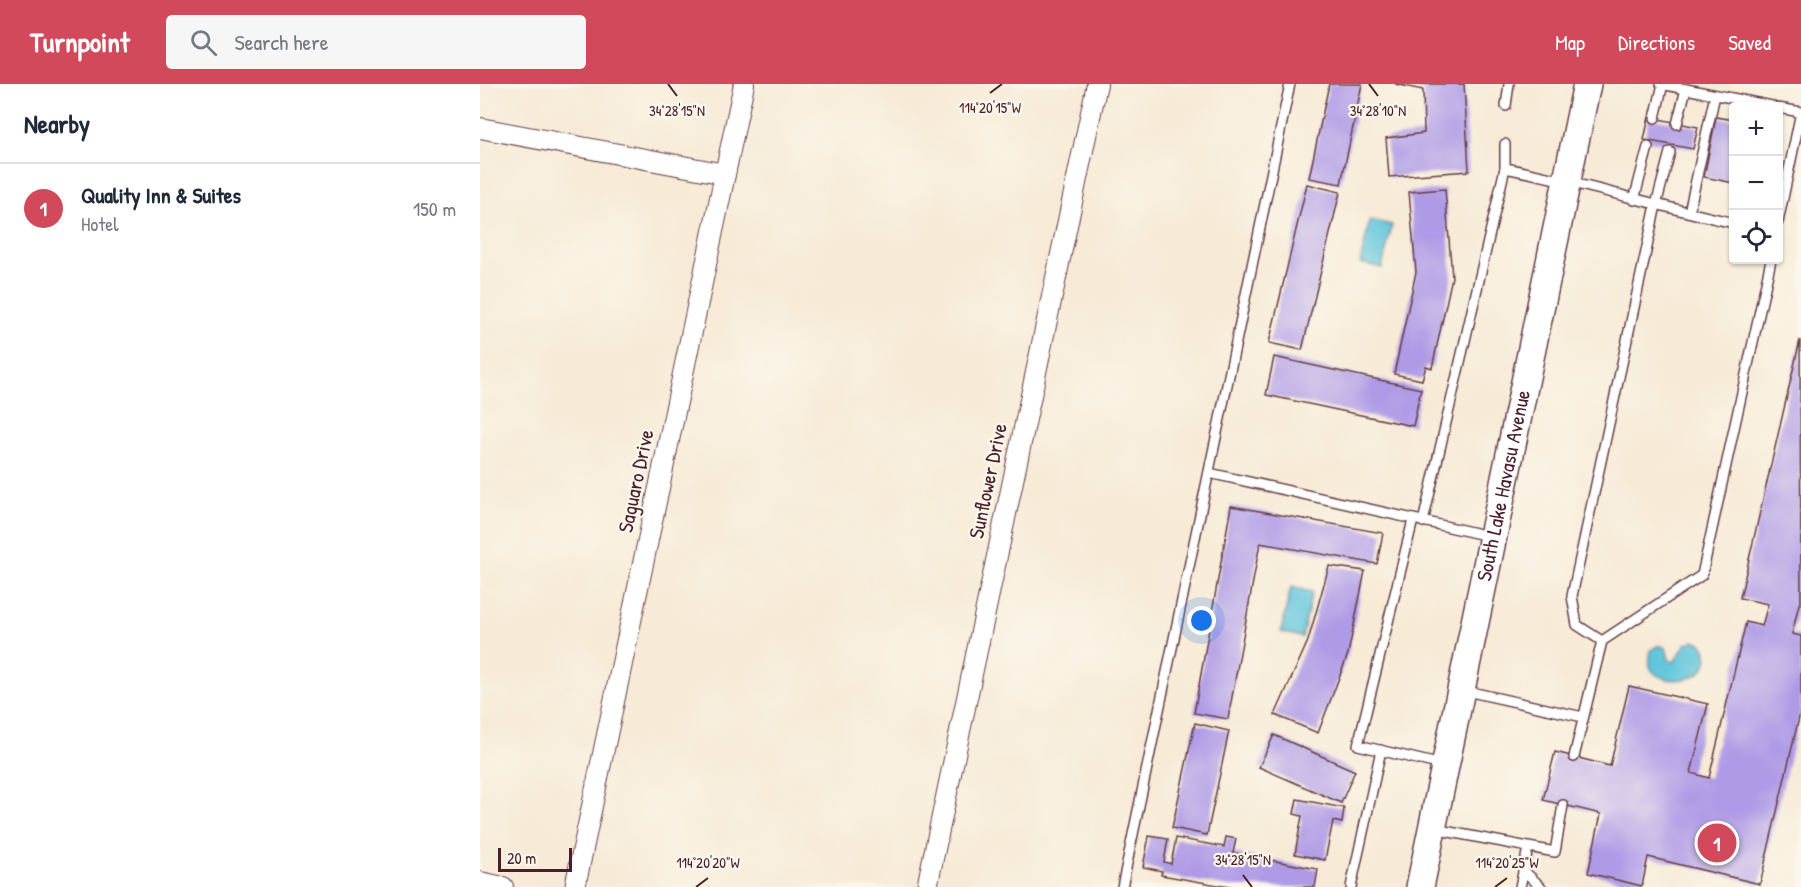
<!DOCTYPE html>
<meta charset="utf-8">
<style>
:root{--surface:#fff;--page:#f6f6f7;--text:#1f2937;--muted:#747a83;--line:#e0e1e3;--accent:#d1495b}
body{margin:0;font-family:"Patrick Hand",sans-serif;background:var(--page);color:var(--text)}
.controls{position:absolute;right:18px;top:18px;display:grid;overflow:hidden;border-radius:6px;box-shadow:0 2px 4px #0004}
.controls button{width:54px;height:54px;display:grid;place-items:center;padding:0;border:0;border-bottom:2px solid var(--line);background:var(--surface);color:var(--text);font:30px sans-serif}
.scale{position:absolute;left:18px;bottom:15px;width:74px;box-sizing:border-box;padding-left:6px;border:3px solid #4a1f2b;border-top:0;font-size:16px;line-height:21px;white-space:nowrap;color:#4a1f2b;-webkit-text-stroke:4px #fbf7ec;paint-order:stroke}
.you{position:absolute;left:722px;top:537px;width:21px;height:21px;margin:-15px;border:4px solid #fff;border-radius:50%;background:#1a73e8;box-shadow:0 0 0 9px #1a73e833}
.badge{display:grid;place-items:center;width:39px;height:39px;border-radius:50%;background:var(--accent);color:#fff;font-size:20px;font-weight:700}
.pin{position:absolute;translate:-50% -50%;border:3px solid #fff;box-shadow:0 2px 6px #0006}
.list{margin:0;padding:0;list-style:none}
h2{display:flex;justify-content:space-between;align-items:center;height:78px;margin:0;padding:0 24px;font-size:26px}
h2 small{font-size:20px;font-weight:400;color:var(--muted)}
.list li{display:grid;grid-template-columns:39px 1fr auto;gap:18px;align-items:center;box-sizing:border-box;height:90px;padding:0 24px;border-top:2px solid var(--line)}
.list b{display:block;font-size:22px;white-space:nowrap}
.list p{margin:0;font-size:20px;white-space:nowrap;color:var(--muted)}
.list em{font-size:20px;font-style:normal;color:var(--muted)}
.icon{flex:none;width:33px;height:33px;fill:none;stroke:currentColor;stroke-width:2;stroke-linecap:round;stroke-linejoin:round}
.map{position:relative;flex:none;width:1321px;height:803px;overflow:hidden}
header{display:flex;align-items:center;gap:36px;box-sizing:border-box;height:84px;padding:0 30px;background:var(--accent);color:#fff}
header strong{font-size:28px}
nav{display:flex;gap:33px;margin-inline-start:auto;font-size:21px}
.search{width:420px;height:54px;background:var(--page);display:flex;align-items:center;gap:15px;box-sizing:border-box;padding:0 21px;border-radius:6px;color:var(--muted);font-size:22px}
main{display:flex}
aside{flex:1;background:var(--surface)}
.map>svg:first-child{display:block}
</style>
<header>
<strong>Turnpoint</strong>
<div class="search"><svg class="icon" aria-label="search" viewBox="0 0 24 24"><circle cx="10" cy="10" r="6"/><path d="M15 15l6 6"/></svg>Search here</div>
<nav><a>Map</a><a>Directions</a><a>Saved</a></nav>
</header>
<main>
<aside>
<h2>Nearby<small></small></h2>
<ul class="list">
<li><span class="badge">1</span><div><b>Quality Inn &amp; Suites</b><p>Hotel</p></div><em>150 m</em></li>
</ul>
</aside>
<div class="map">
<svg width="1321" height="803" viewBox="0 0 1321 803">
<rect width="100%" height="100%" fill="#fbf7ec"/>
<filter id="ink" filterUnits="userSpaceOnUse"><feTurbulence type="fractalNoise" baseFrequency=".0167" numOctaves="2"/><feDisplacementMap in="SourceGraphic" scale="12" xChannelSelector="R" yChannelSelector="G"/><feConvolveMatrix kernelMatrix="1 2 1 2 8 2 1 2 1" color-interpolation-filters="sRGB"/></filter>
<filter id="wash" filterUnits="userSpaceOnUse"><feTurbulence type="fractalNoise" baseFrequency=".008" numOctaves="4" result="noise"/><feDisplacementMap in="SourceGraphic" scale="24" xChannelSelector="R" yChannelSelector="G"/><feGaussianBlur stdDeviation="1.35" result="paint"/><feColorMatrix in="noise" values="0 0 0 0 0 0 0 0 0 0 0 0 0 0 0 0 0 1.4 0 .05"/><feComposite in="paint" operator="in"/></filter>
<g filter="url(#wash)">
<rect width="100%" height="100%" fill="#f7ead6"/>
<!-- water -->
<g fill="#5dc4db" stroke="#547283" stroke-width="1.5">
<path d="M890 136 912 141 902 184 880 179Z"/>
<path d="M811 503 832 508 822 553 801 548Z"/>
<path d="M1214 556C1221 558 1225 561 1226 568 1233 599 1181 603 1171 585 1168 578 1170 572 1171 566L1179 561 1186 564 1189 576 1194 578 1206 560Z"/>
</g>
<g id="blocks">
<!-- building -->
<g fill="#ae9ae6">
<path d="M849 0H882L861 100 829 94Z"/>
<path d="M915 0H984L989 87 909 93 906 54 944 49 943 6Z"/>
<path d="M1169 33 1218 43 1213 65 1164 56Z"/>
<path d="M1236 33 1254 36V99L1224 93Z"/>
<path d="M827 100 860 108 822 266 789 259Z"/>
<path d="M965 105 972 193 952 284 946 282 942 296 914 290 936 188 929 108Z"/>
<path d="M1320 256 1321 520H1319L1312 550 1321 552V625L1280 800 1168 773 1162 802 1108 789 1121 730 1063 716 1075 668 1130 682 1149 602 1228 620 1211 689 1229 694 1266 538 1282 542 1288 520 1260 514Z"/>
<path d="M794 273 941 305 933 342 786 311Z"/>
<path d="M751 422 903 449 897 480 780 459 748 635 714 629Z"/>
<path d="M849 482 885 487 868 570 838 649 795 631 828 557Z"/>
<path d="M715 639 749 647 727 751 692 744Z"/>
<path d="M794 651 875 687 861 719 779 683Z"/>
<path d="M817 715 864 724 862 739 853 737 845 776 815 770 822 732 814 730Z"/>
<path d="M669 752 688 755 684 778 691 780 696 754 744 763 746 753 756 755 753 769 838 785 835 803H749L681 791 682 787 663 783Z"/>
</g>
</g>
</g>
<g filter="url(#ink)">
<use href="#blocks" fill-opacity="0" stroke="#643d45" stroke-width="1.5"/>
<g fill="none" stroke-linecap="round" stroke-linejoin="round">
<defs>
<g id="lane">
<path d="M1181 0 1292 22"/>
<path d="M1026 22 1029 0"/>
<path d="M1298 24 1321 28 1298 138"/>
<path d="M1175 34 1183 0"/>
<path d="M1197 40 1206 5"/>
<path d="M1025 84V60"/>
<path d="M1154 116 1168 63"/>
<path d="M1209 128 1235 11"/>
<path d="M729 389 1009 452"/>
<path d="M933 436 878 661 962 681"/>
<path d="M943 438 1025 84C1102 99 1177 122 1254 139"/>
<path d="M1122 557 1097 541 1092 512 1176 121 1190 68"/>
<path d="M982 606 1103 633"/>
<path d="M1094 673 1122 557 1222 491 1291 176"/>
<path d="M954 745 1075 768 1083 721"/>
<path d="M1043 786 1061 803"/>
<path d="M642 803 810 0"/>
<path d="M871 803 901 666"/>
<path d="M1040 803 1048 764"/>
</g>
<g id="street">
<path d="M0 44 245 90"/>
<path d="M0 798 23 803"/>
<path d="M95 803 264 0"/>
<path d="M447 803 617 0"/>
</g>
<g id="secondary">
<path id="s1" d="M940 803 1107 0"/>
</g>
</defs>
<!-- lane casing -->
<use href="#lane" stroke="#643d45" stroke-width="12"/>
<!-- street casing -->
<use href="#street" stroke="#643d45" stroke-width="22"/>
<!-- secondary casing -->
<use href="#secondary" stroke="#643d45" stroke-width="30"/>
<!-- lane -->
<use href="#lane" stroke="#fff" stroke-width="9"/>
<!-- street -->
<use href="#street" stroke="#fff" stroke-width="20"/>
<!-- secondary -->
<use href="#secondary" stroke="#fff" stroke-width="27"/>
</g>
</g>
<!-- ticks -->
<path fill="none" stroke="#4a1f2b" stroke-width="2" d="M188 0 197 12M889 0 898 12M510 9 522 0M763 791 772 803M216 803 228 794M1015 803 1027 794"/>
<g text-anchor="middle" stroke-width="4.5" stroke-linejoin="round" paint-order="stroke">
<!-- street labels -->
<g font-size="21" fill="#4a1f2b" stroke="#fbf7ec">
<text transform="translate(156 397) rotate(-78)" y="7">Saguaro Drive</text>
<text transform="translate(508 397) rotate(-78)" y="7">Sunflower Drive</text>
<text dy="7" stroke="none"><textPath href="#s1" startOffset="410">South Lake Havasu Avenue</textPath></text>
</g>
</g>
<g font-size="15" text-anchor="middle" fill="#4a1f2b" stroke="#fbf7ec" stroke-width="4.5" stroke-linejoin="round" paint-order="stroke">
<text x="510" y="29">114°20'15"W</text>
<text x="197" y="32">34°28'15"N</text>
<text x="898" y="32">34°28'10"N</text>
<text x="763" y="781">34°28'15"N</text>
<text x="228" y="784">114°20'20"W</text>
<text x="1027" y="784">114°20'25"W</text>
</g>
</svg>
<div class="controls">
<button>+</button>
<button>−</button>
<button><svg class="icon" aria-label="locate" viewBox="0 0 24 24"><circle cx="12" cy="12" r="6"/><path d="M12 2v4M12 18v4M2 12h4M18 12h4"/></svg></button>
</div>
<div class="scale">20 m</div>
<div class="you"></div>
<div class="pin badge" style="left:1237px;top:759px">1</div>
</div>
</main>
